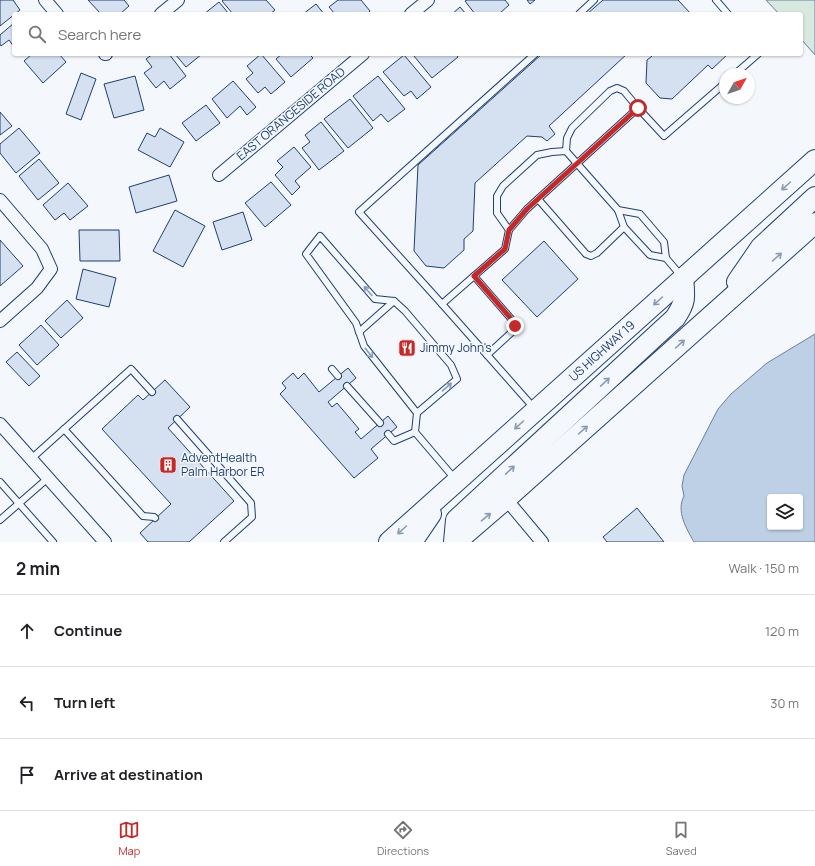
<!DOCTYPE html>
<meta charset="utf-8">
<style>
:root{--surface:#fff;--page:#f2f2f2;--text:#202124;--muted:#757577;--line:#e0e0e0;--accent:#c62828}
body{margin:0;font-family:Manrope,sans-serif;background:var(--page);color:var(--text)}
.controls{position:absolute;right:12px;bottom:12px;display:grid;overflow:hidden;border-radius:4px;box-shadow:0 1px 3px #0004}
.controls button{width:36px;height:36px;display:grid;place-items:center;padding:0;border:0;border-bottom:1px solid var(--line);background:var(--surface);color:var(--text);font:20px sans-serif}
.compass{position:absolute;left:719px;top:68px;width:36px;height:36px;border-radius:50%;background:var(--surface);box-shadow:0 1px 3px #0004;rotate:50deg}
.stop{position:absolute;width:12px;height:12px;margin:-9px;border:3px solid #c62828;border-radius:50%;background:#fff}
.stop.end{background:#c62828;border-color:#fff;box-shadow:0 1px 4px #0008}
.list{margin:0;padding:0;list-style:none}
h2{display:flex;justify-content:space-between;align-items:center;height:52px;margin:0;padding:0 16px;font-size:17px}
h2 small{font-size:13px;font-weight:400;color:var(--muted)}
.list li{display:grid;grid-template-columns:26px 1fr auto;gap:12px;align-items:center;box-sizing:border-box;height:72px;padding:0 16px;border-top:1px solid var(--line)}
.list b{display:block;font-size:15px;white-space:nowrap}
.list em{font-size:13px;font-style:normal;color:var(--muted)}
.icon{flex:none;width:22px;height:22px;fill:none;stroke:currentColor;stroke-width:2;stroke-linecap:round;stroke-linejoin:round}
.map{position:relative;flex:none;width:815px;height:542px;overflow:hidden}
.search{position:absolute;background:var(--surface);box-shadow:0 1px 3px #0004;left:12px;right:12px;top:12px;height:44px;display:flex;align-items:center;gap:10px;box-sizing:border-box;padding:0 14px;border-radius:4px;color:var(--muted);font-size:15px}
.sheet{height:268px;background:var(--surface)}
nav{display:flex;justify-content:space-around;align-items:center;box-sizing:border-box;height:56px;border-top:1px solid var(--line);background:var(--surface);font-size:11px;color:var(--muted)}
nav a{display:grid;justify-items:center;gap:2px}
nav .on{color:var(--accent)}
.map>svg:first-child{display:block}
</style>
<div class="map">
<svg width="815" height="542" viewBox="0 0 815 542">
<rect width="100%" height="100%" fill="#f4f7fb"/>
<!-- green -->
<path fill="#d7e8df" stroke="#687fa3" d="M766 0H815V55L801 39V14H779Z"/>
<!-- water -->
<path fill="#bed0e5" stroke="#687fa3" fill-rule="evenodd" d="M815 334V542H694C686 528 676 511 684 496L682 486 684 475 718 409 731 394 767 363ZM770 497H800V527H770Z"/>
<!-- building -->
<g fill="#d5e0f0" stroke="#1d3f73">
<path d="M0 0H13L20 10 0 26Z"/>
<path d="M88 0H124L129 6 120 14H101Z"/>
<path d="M223 0H266L275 10 270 14H233L222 1Z"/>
<path d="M338 0H361L370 11 367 14H335L329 7Z"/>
<path d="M467 0H505L509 5 499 14H475L465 1Z"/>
<path d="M527 0H535L530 4Z"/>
<path d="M603 0H678L691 14H587Z"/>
<path d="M219 2 229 14H204Z"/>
<path d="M316 4 324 14H303Z"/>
<path d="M460 7 466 14H452Z"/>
<path d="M14 23V47L9 40 1 46 0 44V35Z"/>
<path d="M32 54H59L66 62 43 83 24 61Z"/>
<path d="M153 54H169L186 76 170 89 164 81 156 88 144 73 152 67 146 59Z"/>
<path d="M175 54H202L186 67Z"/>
<path d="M261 54 285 82 271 94 265 87 258 93 246 79 253 73 247 66Z"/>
<path d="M282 54H309L313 58 291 77 276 59Z"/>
<path d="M417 54H456L458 57 432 78 414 56Z"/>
<path d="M542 54H627L549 126 555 134 547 141 542 137 527 136 475 183 473 231 464 239V250L444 268 426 266 414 251 418 165Z"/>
<path d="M652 54H728L712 69 708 65 672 99 660 98 646 83 647 60 652 56Z"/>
<path d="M404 55 431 87 417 99 411 91 404 96 383 72Z"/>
<path d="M81 73 96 79 81 120 66 114Z"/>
<path d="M135 76 144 110 114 118 104 84Z"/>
<path d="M378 76 405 109 388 122 381 114 373 121 353 96Z"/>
<path d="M233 81 256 107 247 115 240 106 227 118 212 99Z"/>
<path d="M350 99 373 128 348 148 324 119Z"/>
<path d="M206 105 220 123 196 141 182 123Z"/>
<path d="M0 112 12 126 0 135Z"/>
<path d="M321 122 344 151 319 170 302 148 310 142 305 135Z"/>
<path d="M19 128 40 153 16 173 0 153V144Z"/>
<path d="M160 128 184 142 170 167 138 150 147 133 155 137Z"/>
<path d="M294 147 311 167 295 181 300 187 292 195 275 175 283 167 277 161Z"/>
<path d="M39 159 59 183 38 200 19 176Z"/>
<path d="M169 175 177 201 136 213 129 187Z"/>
<path d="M271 182 291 205 265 227 245 203Z"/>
<path d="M68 183 88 206 70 220 64 213 55 220 43 205Z"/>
<path d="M175 210 205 226 183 267 153 251Z"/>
<path d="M243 212 252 240 222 250 213 222Z"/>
<path d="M79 230H119L120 261H80Z"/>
<path d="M0 240 23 266 0 286Z"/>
<path d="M544 241 578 279 537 317 502 280Z"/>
<path d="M83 269 116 278 109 307 76 299Z"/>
<path d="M67 300 83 318 61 338 45 321Z"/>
<path d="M41 325 59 345 37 365 19 345Z"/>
<path d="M17 352 40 376 29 386 6 362Z"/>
<path d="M348 368 356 378 328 402 332 407 337 403 359 429 355 432 361 439 388 416 397 427 371 449 378 458 354 478 280 394 286 388 282 383 293 373 298 379 304 373 319 392Z"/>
<path d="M165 380 190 407 168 428 234 501 189 542H148L140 533 171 504 102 429 138 395 143 400Z"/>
<path d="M637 508 664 542H607L603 537Z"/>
</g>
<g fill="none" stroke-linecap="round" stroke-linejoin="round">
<defs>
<g id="service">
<path d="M716 0 728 14"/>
<path d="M579 14 594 0"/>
<path d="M735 74 758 54"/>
<path d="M566 151 567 138 572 128 610 91 617 88 624 91 638 108"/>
<path d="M538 199 586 254 591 256 597 253 624 227"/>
<path d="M618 210 640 214 664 242 666 258"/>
<path d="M509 230 497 213V196L503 186 537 155 552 152 566 151 618 210 624 227 650 255 666 258 682 277"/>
<path d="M474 276 513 321 515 327 512 332 487 355"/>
<path d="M442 304 505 249 509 230 527 209 638 108 664 136 725 83"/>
<path d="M359 332 394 301"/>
<path d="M332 369 338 376"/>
<path d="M347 386 380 423"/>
<path d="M534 408 442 304 359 212 535 54"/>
<path d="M417 413 364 346 356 323 306 254 320 236 375 299 394 301 405 311 451 365 457 379 417 413 415 432 455 479"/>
<path d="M177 419 251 503 252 517 224 542"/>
<path d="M64 429 143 516 154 517 155 518"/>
<path d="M388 434 394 441 415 432"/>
<path d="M31 459 131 369 152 392"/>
<path d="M0 482 53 542"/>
<path d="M0 520 48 478"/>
</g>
<g id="minor">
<path d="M45 0 57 14"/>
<path d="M161 14 178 0"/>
<path d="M411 14 428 0"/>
<path d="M105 54H106"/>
<path d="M219 175 363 54"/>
<path d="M0 200 42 249 51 269 37 288 0 321"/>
<path d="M0 424 105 542"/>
<path d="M506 499 542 542"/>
</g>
<g id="trunk">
<path d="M737 282 761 247 815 197"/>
<path d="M389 542 815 160"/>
<path d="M412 542 431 514"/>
<path d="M454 542 456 520 675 318C686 302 685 297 683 278"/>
<path d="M456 542 506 499 815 223"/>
</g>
</defs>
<!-- service casing -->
<use href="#service" stroke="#1d3f73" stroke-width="8"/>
<!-- minor casing -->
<use href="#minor" stroke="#1d3f73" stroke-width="14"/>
<!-- trunk casing -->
<use href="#trunk" stroke="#1d3f73" stroke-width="22"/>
<!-- service -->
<use href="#service" stroke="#f4f7fb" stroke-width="6"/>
<!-- minor -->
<use href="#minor" stroke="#f4f7fb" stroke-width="12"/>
<!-- trunk -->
<use href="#trunk" stroke="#f4f7fb" stroke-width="20"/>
</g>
<!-- one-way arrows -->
<defs><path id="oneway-shaft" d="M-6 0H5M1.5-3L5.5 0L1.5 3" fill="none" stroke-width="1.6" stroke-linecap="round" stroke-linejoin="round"/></defs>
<g stroke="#889bb7">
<use href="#oneway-shaft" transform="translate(786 186) rotate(138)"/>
<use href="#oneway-shaft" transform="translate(777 257) rotate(-42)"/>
<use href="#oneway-shaft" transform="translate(368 291) rotate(-131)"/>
<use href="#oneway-shaft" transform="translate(658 301) rotate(138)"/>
<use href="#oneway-shaft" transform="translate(680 344) rotate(-42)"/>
<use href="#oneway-shaft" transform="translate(369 353) rotate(51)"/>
<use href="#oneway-shaft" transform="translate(605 382) rotate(-43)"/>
<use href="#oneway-shaft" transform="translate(447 387) rotate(-41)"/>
<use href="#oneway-shaft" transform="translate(519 425) rotate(138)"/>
<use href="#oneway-shaft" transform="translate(583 430) rotate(-42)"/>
<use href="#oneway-shaft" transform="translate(510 470) rotate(-43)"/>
<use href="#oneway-shaft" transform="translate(486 517) rotate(-40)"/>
<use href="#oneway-shaft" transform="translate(402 530) rotate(138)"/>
</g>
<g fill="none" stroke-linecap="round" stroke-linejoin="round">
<!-- route -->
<path stroke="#c62828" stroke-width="5" d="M515 326 513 321 474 276 505 249 509 230 527 209 638 108"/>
</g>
<!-- icons -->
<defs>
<symbol id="restaurant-square" viewBox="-11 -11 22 22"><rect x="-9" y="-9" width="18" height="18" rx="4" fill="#c62828" stroke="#f4f7fb"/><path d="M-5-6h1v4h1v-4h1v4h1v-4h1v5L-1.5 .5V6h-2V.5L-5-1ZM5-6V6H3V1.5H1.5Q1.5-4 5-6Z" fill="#fff"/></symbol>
<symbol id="building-square" viewBox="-11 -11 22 22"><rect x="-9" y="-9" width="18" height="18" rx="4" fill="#c62828" stroke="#f4f7fb"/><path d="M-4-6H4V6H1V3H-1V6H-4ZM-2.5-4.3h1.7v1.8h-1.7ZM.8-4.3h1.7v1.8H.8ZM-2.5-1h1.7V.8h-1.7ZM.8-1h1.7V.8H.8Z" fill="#fff"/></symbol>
</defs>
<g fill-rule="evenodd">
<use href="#restaurant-square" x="397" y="338" width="20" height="20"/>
<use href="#building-square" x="158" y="455" width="20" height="20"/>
</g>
<g text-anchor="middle" stroke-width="3" stroke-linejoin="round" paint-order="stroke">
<!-- street labels -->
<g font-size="12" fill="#1d3f73" stroke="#f4f7fb">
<text transform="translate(291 114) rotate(-40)" y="4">EAST ORANGESIDE ROAD</text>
<text transform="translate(602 351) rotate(-42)" y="4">US HIGHWAY 19</text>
</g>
<!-- poi labels -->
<g font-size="12" fill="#1d3f73" stroke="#f4f7fb" text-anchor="start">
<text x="420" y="352">Jimmy John's</text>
<text x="181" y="462">AdventHealth<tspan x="181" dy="14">Palm Harbor ER</tspan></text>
</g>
</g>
</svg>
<div class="controls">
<button><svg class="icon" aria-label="layers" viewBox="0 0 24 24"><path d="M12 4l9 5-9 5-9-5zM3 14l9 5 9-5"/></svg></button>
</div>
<svg class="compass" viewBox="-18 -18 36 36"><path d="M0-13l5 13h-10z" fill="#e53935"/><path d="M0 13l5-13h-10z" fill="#757577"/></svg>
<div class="stop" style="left:638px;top:108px"></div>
<div class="stop end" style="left:515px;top:326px"></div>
<div class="search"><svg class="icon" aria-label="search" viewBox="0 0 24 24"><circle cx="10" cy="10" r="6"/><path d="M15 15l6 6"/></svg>Search here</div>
</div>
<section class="sheet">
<h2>2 min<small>Walk · 150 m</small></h2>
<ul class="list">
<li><svg class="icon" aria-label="ahead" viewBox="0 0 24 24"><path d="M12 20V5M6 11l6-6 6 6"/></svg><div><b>Continue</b></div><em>120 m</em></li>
<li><svg class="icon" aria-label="left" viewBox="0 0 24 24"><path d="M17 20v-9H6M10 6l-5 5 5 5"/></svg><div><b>Turn left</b></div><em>30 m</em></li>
<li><svg class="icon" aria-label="arrive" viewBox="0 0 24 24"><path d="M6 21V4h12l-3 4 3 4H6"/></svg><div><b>Arrive at destination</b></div></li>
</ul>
</section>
<nav>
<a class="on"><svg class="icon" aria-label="map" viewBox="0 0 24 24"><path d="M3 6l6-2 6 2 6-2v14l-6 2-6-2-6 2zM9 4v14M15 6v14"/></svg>Map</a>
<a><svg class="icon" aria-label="directions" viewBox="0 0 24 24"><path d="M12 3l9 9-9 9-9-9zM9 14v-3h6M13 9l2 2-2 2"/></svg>Directions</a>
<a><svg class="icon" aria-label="saved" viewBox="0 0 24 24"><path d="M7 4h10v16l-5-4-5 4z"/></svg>Saved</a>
</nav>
